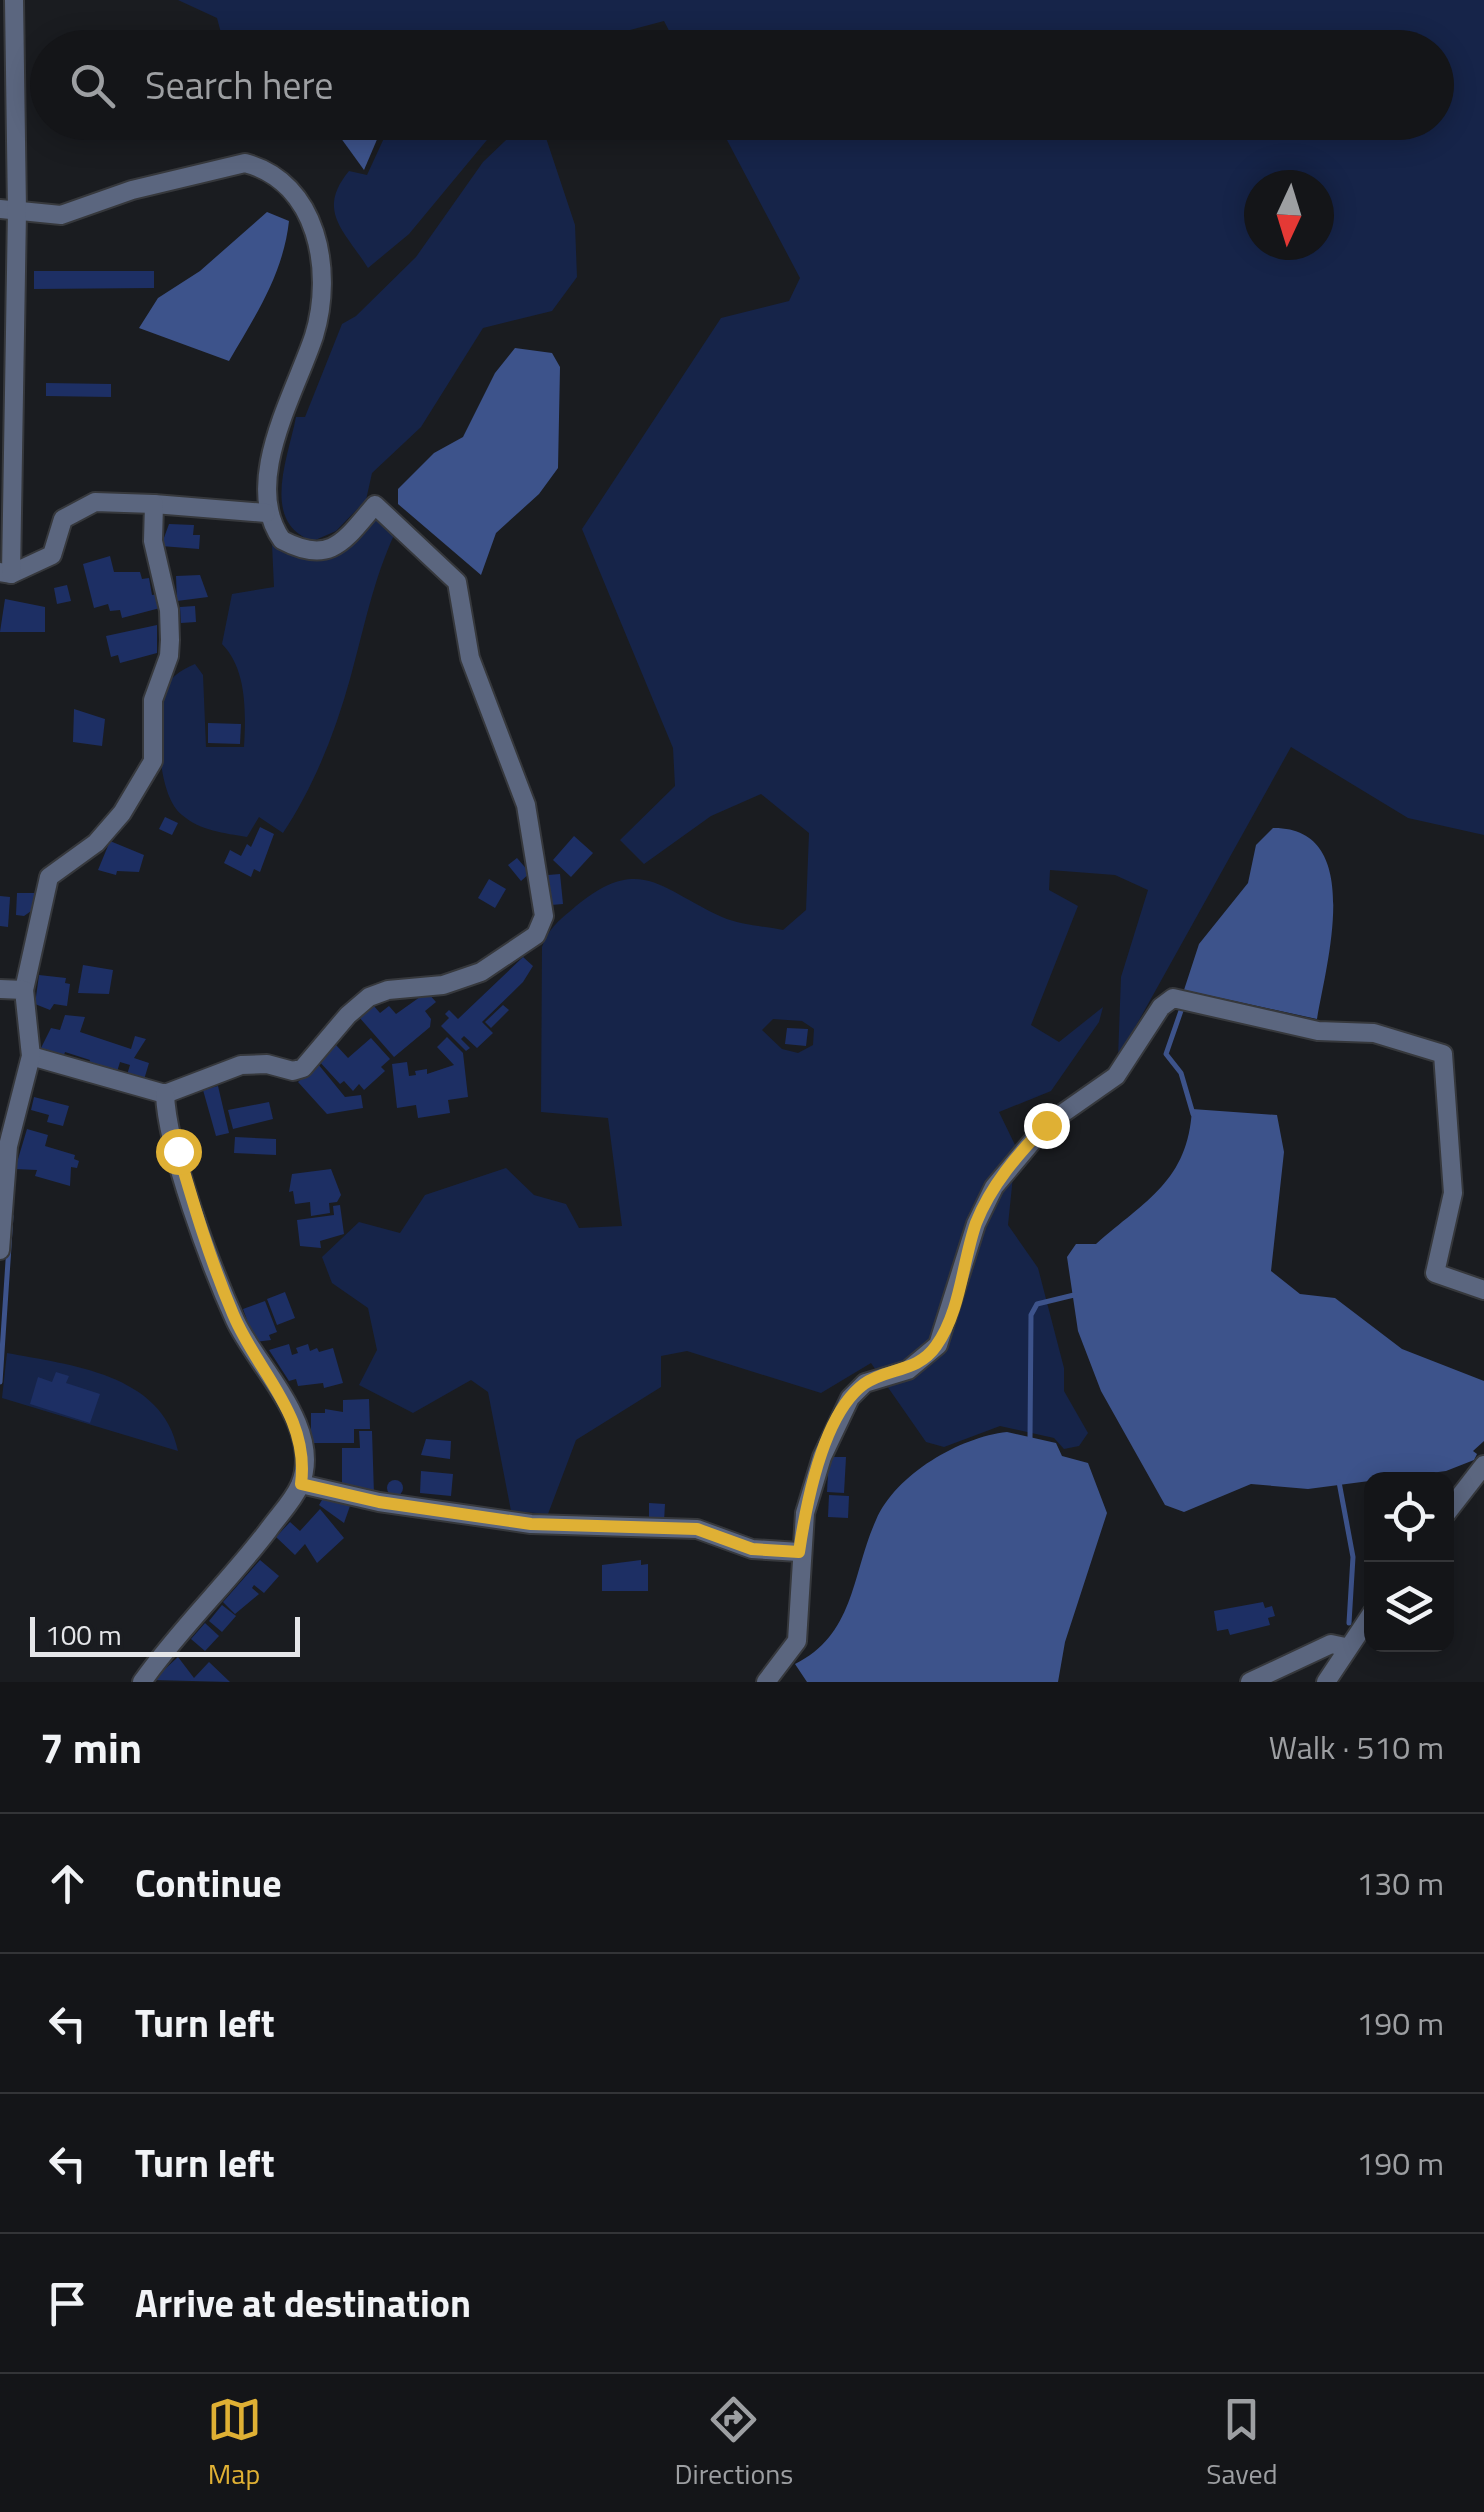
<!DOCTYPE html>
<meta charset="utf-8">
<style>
:root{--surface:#141518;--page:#212225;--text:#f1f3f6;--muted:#9d9fa2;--line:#333437;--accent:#dfb034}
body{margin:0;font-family:"Titillium Web",sans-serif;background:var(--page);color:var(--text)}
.controls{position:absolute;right:30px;bottom:30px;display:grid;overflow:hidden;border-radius:20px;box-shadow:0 5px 25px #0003}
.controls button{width:90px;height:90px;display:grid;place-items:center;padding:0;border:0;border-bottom:2px solid var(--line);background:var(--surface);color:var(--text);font:50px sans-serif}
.compass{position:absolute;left:1244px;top:170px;width:90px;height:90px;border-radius:50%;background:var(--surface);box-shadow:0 5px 25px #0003;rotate:184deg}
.scale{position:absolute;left:30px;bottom:25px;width:270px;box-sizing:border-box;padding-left:10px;border:5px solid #e5e6e9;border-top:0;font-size:28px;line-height:35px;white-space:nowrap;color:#e5e6e9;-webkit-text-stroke:8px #1a1c20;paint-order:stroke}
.stop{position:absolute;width:30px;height:30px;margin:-22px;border:8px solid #dfb034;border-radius:50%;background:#fff}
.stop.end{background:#dfb034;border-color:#fff;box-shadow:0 2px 10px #0008}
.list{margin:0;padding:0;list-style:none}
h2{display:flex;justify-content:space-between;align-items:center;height:130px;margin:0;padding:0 40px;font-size:42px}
h2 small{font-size:32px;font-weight:400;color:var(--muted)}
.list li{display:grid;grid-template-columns:65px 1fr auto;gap:30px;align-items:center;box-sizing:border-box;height:140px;padding:0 40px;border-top:2px solid var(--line)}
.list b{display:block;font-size:38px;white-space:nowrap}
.list em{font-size:32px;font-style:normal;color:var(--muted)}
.icon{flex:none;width:55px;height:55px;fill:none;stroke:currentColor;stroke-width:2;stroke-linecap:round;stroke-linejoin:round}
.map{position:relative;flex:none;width:1484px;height:1682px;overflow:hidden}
.search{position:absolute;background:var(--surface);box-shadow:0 5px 25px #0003;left:30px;right:30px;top:30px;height:110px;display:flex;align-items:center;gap:25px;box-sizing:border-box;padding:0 35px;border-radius:55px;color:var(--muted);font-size:38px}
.sheet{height:690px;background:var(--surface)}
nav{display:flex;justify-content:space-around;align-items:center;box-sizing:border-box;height:140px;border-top:2px solid var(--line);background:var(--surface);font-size:28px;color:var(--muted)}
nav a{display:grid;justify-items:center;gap:5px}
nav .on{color:var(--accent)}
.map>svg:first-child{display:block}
</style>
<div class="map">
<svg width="1484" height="1682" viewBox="0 0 1484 1682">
<rect width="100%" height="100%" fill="#1a1c20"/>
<!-- green -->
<g fill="#162449" fill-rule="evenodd">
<path d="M178 0H1484V835L1408 818 1291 747 1118 1058 1121 977 1148 890 1115 875 1050 870 1049 890 1078 906 1031 1025 1059 1042 1103 1007 1099 1022 1051 1091 999 1112 1016 1147 1008 1225 1038 1268 1064 1368V1391L1088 1433 1079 1446 1064 1449 1054 1438 1000 1426 944 1447 926 1442 871 1363 821 1393 687 1351 661 1356V1387L576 1440 548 1514 511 1511 488 1392 471 1380 413 1413 359 1385 377 1350 368 1308 332 1283 322 1257 359 1222 400 1233 425 1195 506 1168 534 1195 566 1204 579 1228 622 1226 608 1118 541 1112 542 947C549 927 561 919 576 906 641 853 661 890 722 917 740 925 763 926 783 930L806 910 809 833 761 794 711 816 644 864 620 840 675 786 673 748 582 529 721 318 789 301 800 278 718 123 1436 122V48H678L664 21 566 47 225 48 217 18ZM1259 185H1319V245H1259ZM773 1019 802 1021 814 1029 813 1045 798 1053 782 1049 762 1030Z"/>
<path d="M525 122 541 123 575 225 577 277 552 311 483 328 421 427 372 473 366 500 336 531 313 541C260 523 288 458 296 417H305L342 324 356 316 416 257 483 162Z"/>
<path d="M391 123H501L409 234 368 268C344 230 316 211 349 171L367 175Z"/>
<path d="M377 516 395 533C373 580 364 629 350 679 335 733 314 786 283 833L259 817 247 837C224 833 201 831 182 815 157 795 156 724 163 695 167 679 180 670 195 664L203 675 206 747H244C246 713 247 669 222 644L232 594 274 587 272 544C326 574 339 556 377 516Z"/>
<path d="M7 1353C69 1365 163 1373 178 1451L2 1398Z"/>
</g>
<!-- water -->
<g fill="#3d538b">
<path d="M330 123H384L364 170Z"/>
<path d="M267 212 289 221C283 275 255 316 229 361L139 328 158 298 200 271Z"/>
<path d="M515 348 552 353 560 367 558 468 539 494 496 533 481 575 398 504V489L434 453 463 437 495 373Z"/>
<path d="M1273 828C1366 827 1326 964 1317 1019L1184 990 1199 944 1248 883 1256 845Z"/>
<path d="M1192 1109 1277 1115 1284 1152 1271 1271 1300 1294 1335 1298 1402 1349 1484 1381V1441L1473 1451 1477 1454 1474 1460 1446 1471 1308 1489 1251 1484 1184 1512 1165 1505 1101 1391 1078 1331 1067 1257 1076 1244H1096C1146 1200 1188 1181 1192 1109Z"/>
<path d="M1007 1432 1056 1443 1062 1456 1088 1463 1107 1513 1065 1642 1058 1682H807L795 1664C855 1635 852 1573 876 1520 896 1474 960 1437 1007 1432Z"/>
</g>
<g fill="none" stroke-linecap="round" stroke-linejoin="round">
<!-- stream -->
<g stroke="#3d538b" stroke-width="5">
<path d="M1183 1005 1166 1054 1181 1073 1193 1114"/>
<path d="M0 1382 11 1216"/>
<path d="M1030 1439 1031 1315 1037 1304 1074 1295"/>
<path d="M1339 1482 1353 1557 1349 1623"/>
</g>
</g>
<!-- building -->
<g fill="#1d2f64">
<path d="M34 271H154V288L34 289Z"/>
<path d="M46 383 111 384V397L46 396Z"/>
<path d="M169 524 194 525 193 535H200L199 549 161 546Z"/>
<path d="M110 556 114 572H140L142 579 149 578 152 595 159 594 160 608 122 618 120 610 110 611 108 604 94 608 83 564Z"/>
<path d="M200 575 208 597 177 601 176 576Z"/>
<path d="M67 585 71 601 57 604 54 588Z"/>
<path d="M5 599 45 607V632H0Z"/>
<path d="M195 606 196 622 181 623 180 607Z"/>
<path d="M157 625V653L120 663 118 655 111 657 106 636Z"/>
<path d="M74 709 105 719 102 746 73 742Z"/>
<path d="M208 723 241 724 240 744 208 743Z"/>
<path d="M165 817 178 823 172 835 159 829Z"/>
<path d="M260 827 274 834 260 872 254 869 251 877 224 863 230 850 241 856 247 844 251 847Z"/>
<path d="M574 836 593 853 571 877 553 860Z"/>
<path d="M110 841 144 855 139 872 117 871 116 875 98 870Z"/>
<path d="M517 858 530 873 521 881 508 865Z"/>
<path d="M560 874 563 904 551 905 548 875Z"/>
<path d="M489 879 506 889 495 908 478 898Z"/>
<path d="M17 893H34V909L24 916 16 915Z"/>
<path d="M0 896 10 897 8 927 0 926Z"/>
<path d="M523 957 533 966 523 982 482 1022 493 1033 477 1048 464 1036 461 1039 470 1048 466 1051 441 1026 449 1018 445 1014 449 1010 458 1019Z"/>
<path d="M83 965 113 970 109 994 78 993Z"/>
<path d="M39 975 66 978 65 983 70 984 67 1006 54 1004 50 1010 35 1004Z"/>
<path d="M427 992 436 1002 425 1011 431 1019 430 1027 394 1057 359 1017 373 1005 380 1013 389 1006 396 1014Z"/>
<path d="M503 1005 509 1010 491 1028 485 1022Z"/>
<path d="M65 1015 85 1017 80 1032 131 1049 135 1036 146 1039 134 1058 149 1063 143 1083 126 1078 130 1065 120 1062 116 1075 88 1066 90 1060 65 1052 63 1058 40 1050 51 1028 60 1030Z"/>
<path d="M787 1028 808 1029 806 1046 785 1044Z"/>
<path d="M447 1037 463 1053 468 1097 448 1100 450 1113 418 1118 416 1105 397 1108 392 1064 407 1062 409 1076 416 1075 415 1071 427 1069V1074L454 1065 437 1047Z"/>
<path d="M371 1038 390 1059 381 1067 385 1071 364 1090 359 1084 353 1091 344 1081 340 1084 318 1060 336 1045 348 1058Z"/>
<path d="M318 1064 345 1097 361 1095 363 1108 327 1114 298 1082Z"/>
<path d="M218 1086 229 1133 216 1136 203 1090Z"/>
<path d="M34 1097 69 1106 63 1126 47 1122 49 1115 31 1110Z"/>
<path d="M269 1102 273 1119 233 1129 228 1110Z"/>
<path d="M27 1129 48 1135 45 1146 75 1155 74 1159 79 1161 77 1168 71 1167 70 1186 35 1176 37 1170 15 1169Z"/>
<path d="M235 1137 276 1139V1155L234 1153Z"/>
<path d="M331 1169 341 1195 337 1202 329 1203 330 1213 311 1216 310 1202 295 1204 293 1191 289 1192 292 1174Z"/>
<path d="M340 1205 344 1234 320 1241 321 1248 300 1246 297 1220 334 1215 333 1206Z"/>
<path d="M285 1292 295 1318 277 1325 267 1299Z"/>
<path d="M265 1301 277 1332 269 1335 271 1340 255 1342 243 1309Z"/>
<path d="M289 1344 292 1355 298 1353 296 1348 308 1344 310 1351 317 1348 319 1352 333 1348 343 1383 324 1388 323 1383 298 1386 296 1379 289 1381 269 1350Z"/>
<path d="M56 1372 69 1376 66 1383 100 1394 90 1423 30 1404 38 1377 52 1382Z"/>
<path d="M369 1399 370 1429H354V1443H311V1413H325V1409L343 1412V1400Z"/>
<path d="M359 1431H372L374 1495 342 1488V1448H360Z"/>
<path d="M426 1439 451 1441 450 1459 421 1455Z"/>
<path d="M829 1457H846L844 1493 827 1492Z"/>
<path d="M421 1471 453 1474 451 1496 420 1493Z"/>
<circle cx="395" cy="1488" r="8"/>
<path d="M325 1495 350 1506 344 1523 319 1505Z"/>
<path d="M829 1495 849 1496 848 1518 828 1517Z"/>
<path d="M649 1503 665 1504 664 1521 649 1520Z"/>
<path d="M320 1509 344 1538 317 1563 305 1544 295 1555 276 1537 290 1522 300 1531Z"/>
<path d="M260 1560 279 1576 264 1593 254 1585 252 1588 259 1594 235 1614 223 1602Z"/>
<path d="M641 1560V1565L648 1564V1591H602V1565Z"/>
<path d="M1263 1602 1265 1608 1272 1606 1275 1616 1268 1618 1270 1625 1230 1635 1228 1629 1217 1631 1214 1611Z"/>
<path d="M222 1605 236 1616 222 1632 209 1621Z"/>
<path d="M205 1623 219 1636 205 1651 191 1639Z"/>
<path d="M178 1657 194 1678 209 1662 230 1682 153 1680Z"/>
</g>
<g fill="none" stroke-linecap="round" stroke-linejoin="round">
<defs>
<g id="minor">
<path d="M0 209 61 215 132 190 245 163C318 182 334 271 314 336 295 394 241 483 282 540 331 566 345 540 375 505L457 582 470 658 526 805 544 916 536 935 481 972 443 985 388 990 369 997 348 1015 303 1068 293 1071 267 1064 241 1065 165 1094 31 1056"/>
<path d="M154 504 266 513"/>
<path d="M0 572 11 574 52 555 63 519 95 502 154 504 153 541 169 610 170 640 169 656 153 700V761L122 813 96 843 49 877 24 990"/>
<path d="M11 574 17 211 14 0"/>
<path d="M0 989 24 990 31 1056 8 1146 0 1250"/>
<path d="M301 1484 379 1502 531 1524 697 1529 752 1549 799 1552"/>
<path d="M1446 1514 1484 1465"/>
<path d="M142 1682C180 1628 229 1582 269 1529 279 1515 293 1501 300 1485 324 1428 256 1366 235 1320 211 1267 167 1150 165 1094"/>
<path d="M766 1682 797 1641 805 1513 822 1457 850 1398 865 1383 908 1370 938 1345 976 1224 994 1187 1046 1125 1116 1076 1161 1007 1173 998 1318 1031 1374 1033 1443 1054 1453 1193 1435 1273 1484 1290"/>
<path d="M1250 1682 1331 1644 1345 1647"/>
<path d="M1326 1682 1372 1613"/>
</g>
</defs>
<!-- minor casing -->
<use href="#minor" stroke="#36383c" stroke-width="22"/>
<!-- minor -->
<use href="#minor" stroke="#5b667f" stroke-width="18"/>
</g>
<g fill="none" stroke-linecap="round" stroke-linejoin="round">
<!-- route -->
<path stroke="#dfb034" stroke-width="12" d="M178 1151C194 1206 210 1260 233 1314 257 1372 310 1415 301 1484L379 1502 531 1524 697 1529 752 1549 799 1552C806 1505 823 1414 864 1384 888 1367 917 1373 936 1346 961 1311 962 1263 976 1223 991 1185 1018 1154 1046 1125"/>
</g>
</svg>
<div class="controls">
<button><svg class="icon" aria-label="locate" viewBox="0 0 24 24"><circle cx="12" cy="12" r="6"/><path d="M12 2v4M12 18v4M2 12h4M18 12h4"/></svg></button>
<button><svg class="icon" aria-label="layers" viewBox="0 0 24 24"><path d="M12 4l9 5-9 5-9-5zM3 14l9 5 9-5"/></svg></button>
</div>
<svg class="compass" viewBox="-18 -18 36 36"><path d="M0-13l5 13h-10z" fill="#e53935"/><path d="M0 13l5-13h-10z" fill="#9d9fa2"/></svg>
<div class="scale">100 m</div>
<div class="stop" style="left:178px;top:1151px"></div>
<div class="stop end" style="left:1046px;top:1125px"></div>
<div class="search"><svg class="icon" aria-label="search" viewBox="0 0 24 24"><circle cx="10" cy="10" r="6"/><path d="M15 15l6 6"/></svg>Search here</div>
</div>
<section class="sheet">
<h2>7 min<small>Walk · 510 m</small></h2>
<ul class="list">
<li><svg class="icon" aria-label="ahead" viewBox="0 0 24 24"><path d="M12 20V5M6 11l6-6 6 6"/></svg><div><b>Continue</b></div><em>130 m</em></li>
<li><svg class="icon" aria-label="left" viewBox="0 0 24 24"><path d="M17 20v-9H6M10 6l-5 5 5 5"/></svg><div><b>Turn left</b></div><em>190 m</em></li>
<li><svg class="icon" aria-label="left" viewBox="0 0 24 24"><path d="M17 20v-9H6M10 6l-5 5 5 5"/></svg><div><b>Turn left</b></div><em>190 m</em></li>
<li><svg class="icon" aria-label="arrive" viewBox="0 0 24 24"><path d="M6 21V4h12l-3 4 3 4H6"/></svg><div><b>Arrive at destination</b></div></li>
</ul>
</section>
<nav>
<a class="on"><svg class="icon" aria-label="map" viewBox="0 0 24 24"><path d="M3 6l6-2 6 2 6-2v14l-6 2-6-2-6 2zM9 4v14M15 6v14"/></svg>Map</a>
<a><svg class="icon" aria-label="directions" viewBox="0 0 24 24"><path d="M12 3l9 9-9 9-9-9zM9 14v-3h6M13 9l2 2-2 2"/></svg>Directions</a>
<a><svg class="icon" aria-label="saved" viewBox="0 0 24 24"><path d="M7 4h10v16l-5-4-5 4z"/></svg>Saved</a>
</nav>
